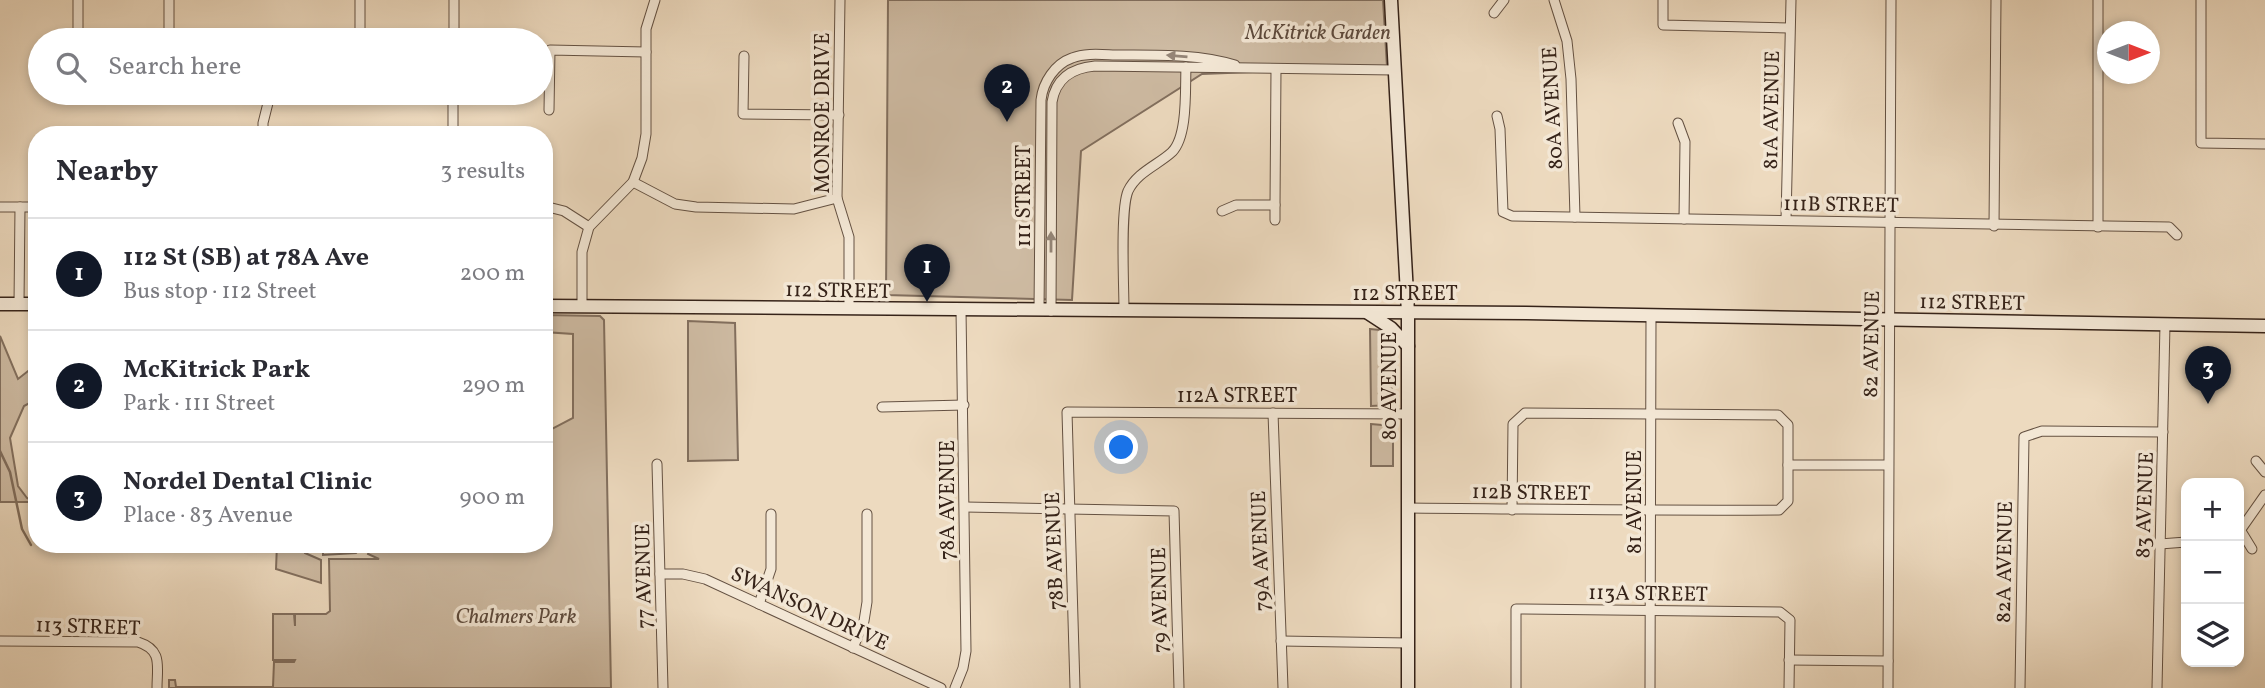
<!DOCTYPE html>
<meta charset="utf-8">
<style>
:root{--surface:#fff;--page:#f2f2f3;--text:#2b2b33;--muted:#7c7c81;--line:#e1e1e2;--accent:#111827}
body{margin:0;font-family:Vollkorn,serif;background:var(--page);color:var(--text)}
.controls{position:absolute;right:21px;bottom:21px;display:grid;overflow:hidden;border-radius:14px;box-shadow:0 4px 10px #0003}
.controls button{width:63px;height:63px;display:grid;place-items:center;padding:0;border:0;border-bottom:2px solid var(--line);background:var(--surface);color:var(--text);font:35px sans-serif}
.compass{position:absolute;left:2097px;top:21px;width:63px;height:63px;border-radius:50%;background:var(--surface);box-shadow:0 4px 10px #0003;rotate:90deg}
.you{position:absolute;left:1122px;top:448px;width:24px;height:24px;margin:-18px;border:5px solid #fff;border-radius:50%;background:#1a73e8;box-shadow:0 0 0 10px #1a73e833}
.badge{display:grid;place-items:center;width:46px;height:46px;border-radius:50%;background:var(--accent);color:#fff;font-size:23px;font-weight:700}
.pin{position:absolute;translate:-50% -58px;filter:drop-shadow(0 2px 4px #0008)}
.pin::after{content:'';position:absolute;top:37px;width:24px;height:21px;background:inherit;clip-path:polygon(0 0,100% 0,50% 100%)}
.list{margin:0;padding:0;list-style:none}
h2{display:flex;justify-content:space-between;align-items:center;height:91px;margin:0;padding:0 28px;font-size:30px}
h2 small{font-size:23px;font-weight:400;color:var(--muted)}
.list li{display:grid;grid-template-columns:46px 1fr auto;gap:21px;align-items:center;box-sizing:border-box;height:112px;padding:0 28px;border-top:2px solid var(--line)}
.list b{display:block;font-size:26px;white-space:nowrap}
.list p{margin:0;font-size:23px;white-space:nowrap;color:var(--muted)}
.list em{font-size:23px;font-style:normal;color:var(--muted)}
.icon{flex:none;width:38px;height:38px;fill:none;stroke:currentColor;stroke-width:2;stroke-linecap:round;stroke-linejoin:round}
.map{position:relative;flex:none;width:2265px;height:688px;overflow:hidden}
.search{position:absolute;background:var(--surface);box-shadow:0 4px 10px #0003;left:28px;top:28px;width:525px;height:77px;display:flex;align-items:center;gap:18px;box-sizing:border-box;padding:0 24px;border-radius:38px;color:var(--muted);font-size:26px}
.panel{position:absolute;background:var(--surface);box-shadow:0 4px 10px #0003;left:28px;top:126px;width:525px;height:427px;border-radius:28px}
.map>svg:first-child{display:block}
</style>
<div class="map">
<svg width="2265" height="688" viewBox="0 0 2265 688">
<rect width="100%" height="100%" fill="#eddabf"/>
<filter id="stains"><feTurbulence type="fractalNoise" baseFrequency=".00286" numOctaves="4"/><feColorMatrix values="0 0 0 0 .2 0 0 0 0 .09 0 0 0 0 .02 0 0 0 .5 -.17"/></filter>
<radialGradient id="worn" r=".72"><stop offset=".6" stop-color="#630" stop-opacity="0"/><stop offset="1" stop-color="#630" stop-opacity=".3"/></radialGradient>
<!-- green -->
<g fill="#cebba3" stroke="#826f5e" stroke-width="2">
<path d="M888 0H1383L1387 67 1202 74 1081 151 1072 300 886 295Z"/>
<path d="M544 315 600 316 604 320 611 688H169V680H175L176 687H273L274 662H294L295 660H273V614H294L295 626V614H326L330 611 329 559H379L368 554 372 544H544V433L573 418V334L544 332Z"/>
<path d="M688 321 735 323 738 460 688 461Z"/>
<path d="M1370 329 1380 330 1391 344 1392 405 1371 406Z"/>
<path d="M0 336 18 379 37 364V399L24 406 10 438 18 486 27 498 36 502H0Z"/>
<path d="M1371 424 1393 426V466H1371Z"/>
<path d="M277 544H305V553L321 560V583L276 569Z"/>
<path d="M323 544H364L356 553 323 555Z"/>
</g>
<g fill="none" stroke-linecap="round" stroke-linejoin="round">
<!-- stream -->
<path stroke="#7f6c5b" stroke-width="2.5" d="M0 451 10 472 22 529 31 545"/>
<defs>
<g id="street">
<path d="M840 0 837 198 849 237V309"/>
<path d="M1554 0 1567 41 1571 79 1575 217"/>
<path d="M1663 0V25L1789 28"/>
<path d="M2201 0V143L2265 144"/>
<path d="M1494 13 1504 0"/>
<path d="M78 40V0"/>
<path d="M169 40V0"/>
<path d="M360 40V0"/>
<path d="M454 40V0"/>
<path d="M744 56 743 114 839 115"/>
<path d="M549 110 550 50 646 52"/>
<path d="M1497 116 1500 129 1503 212 1512 216 2169 227 2177 235"/>
<path d="M1678 123 1685 142 1684 219"/>
<path d="M263 135V123L270 95 273 93"/>
<path d="M453 135V93"/>
<path d="M633 182 675 204 696 207 794 209 837 198"/>
<path d="M1275 205V220"/>
<path d="M544 206 564 211 589 227"/>
<path d="M0 207H37"/>
<path d="M1222 211 1236 205H1275L1276 69"/>
<path d="M1786 220 1791 0"/>
<path d="M1994 226 1996 0"/>
<path d="M2098 227V0"/>
<path d="M19 304 20 207"/>
<path d="M582 306V252L589 227 633 182 642 158 646 134V29L655 0"/>
<path d="M1039 310 1041 100C1043 82 1055 64 1072 58 1087 52 1105 55 1121 55 1159 55 1199 54 1235 65"/>
<path d="M1051 311 1052 102C1056 78 1072 68 1095 66L1394 70"/>
<path d="M1124 311C1124 286 1120 210 1128 191 1137 172 1158 165 1172 152 1188 136 1185 89 1186 67"/>
<path d="M882 407 964 405"/>
<path d="M1273 413 1283 688"/>
<path d="M2256 461 2265 472"/>
<path d="M657 464 663 688"/>
<path d="M1788 465H1888"/>
<path d="M965 507 1174 511 1179 688"/>
<path d="M1408 508C1532 509 1655 511 1779 510L1788 501V425L1778 415 1525 413 1513 424 1512 510"/>
<path d="M2241 531 2252 549"/>
<path d="M2239 532 2265 495"/>
<path d="M2160 544 2186 542"/>
<path d="M660 574H683L705 579 941 688"/>
<path d="M759 604 771 569V514"/>
<path d="M0 641 138 642C163 650 157 666 157 688"/>
<path d="M1281 641 1408 643"/>
<path d="M853 648 864 621 867 602V514"/>
<path d="M1789 660 1888 661"/>
<path d="M955 688 963 668 966 651 961 310"/>
<path d="M1075 688 1067 412 1408 414"/>
<path d="M1516 688V609L1780 612 1790 620 1789 688"/>
<path d="M1650 688 1651 316"/>
<path d="M1888 688 1891 0"/>
<path d="M2020 688 2024 437 2042 431 2163 432"/>
<path d="M2157 688 2165 324"/>
</g>
<g id="secondary">
<path d="M1391 0 1408 313V688"/>
<path d="M0 304H37"/>
<path d="M544 306 1526 313 2265 326"/>
<path d="M1368 313 1391 328 1408 346"/>
</g>
</defs>
<!-- street casing -->
<use href="#street" stroke="#645142" stroke-width="11"/>
<!-- secondary casing -->
<use href="#secondary" stroke="#362319" stroke-width="15"/>
<!-- street -->
<use href="#street" stroke="#f3e7d5" stroke-width="9"/>
<!-- secondary -->
<use href="#secondary" stroke="#f3e7d5" stroke-width="12"/>
</g>
<!-- one-way arrows -->
<defs><path id="oneway-solid" d="M-6-.8H1V-3.2L6.5 0L1 3.2V.8H-6Z" transform="scale(1.75)"/></defs>
<g fill="#948577">
<use href="#oneway-solid" transform="translate(1177 56) rotate(-175)"/>
<use href="#oneway-solid" transform="translate(1051 242) rotate(-90)"/>
</g>
<g text-anchor="middle" stroke-width="7" stroke-linejoin="round" paint-order="stroke">
<!-- park labels -->
<g font-size="21" font-style="italic" fill="#5c493c" stroke="#f3e7d5">
<text x="1318" y="39">McKitrick Garden</text>
<text x="516" y="623">Chalmers Park</text>
</g>
<!-- street labels -->
<g font-size="21" fill="#362319" stroke="#f3e7d5">
<text transform="translate(1552 108) rotate(-93)" y="7">80A AVENUE</text>
<text transform="translate(1771 110) rotate(-89)" y="7">81A AVENUE</text>
<text transform="translate(822 113) rotate(-90)" y="7">MONROE DRIVE</text>
<text transform="translate(1023 196) rotate(-90)" y="7">111 STREET</text>
<text transform="translate(1841 204) rotate(1)" y="7">111B STREET</text>
<text transform="translate(838 290) rotate(1)" y="7">112 STREET</text>
<text x="1405" y="300">112 STREET</text>
<text transform="translate(1972 302) rotate(1)" y="7">112 STREET</text>
<text transform="translate(1871 344) rotate(-89)" y="7">82 AVENUE</text>
<text transform="translate(1389 386) rotate(-90)" y="7">80 AVENUE</text>
<text x="1237" y="402">112A STREET</text>
<text transform="translate(1531 492) rotate(1)" y="7">112B STREET</text>
<text transform="translate(947 500) rotate(-90)" y="7">78A AVENUE</text>
<text transform="translate(1634 502) rotate(-90)" y="7">81 AVENUE</text>
<text transform="translate(2144 505) rotate(-88)" y="7">83 AVENUE</text>
<text transform="translate(1054 551) rotate(-92)" y="7">78B AVENUE</text>
<text transform="translate(1260 551) rotate(-92)" y="7">79A AVENUE</text>
<text transform="translate(2004 562) rotate(-89)" y="7">82A AVENUE</text>
<text transform="translate(643 576) rotate(-91)" y="7">77 AVENUE</text>
<text transform="translate(1648 593) rotate(1)" y="7">113A STREET</text>
<text transform="translate(1159 600) rotate(-91)" y="7">79 AVENUE</text>
<text transform="translate(810 608) rotate(25)" y="7">SWANSON DRIVE</text>
<text transform="translate(88 626) rotate(2)" y="7">113 STREET</text>
</g>
</g>
<rect width="100%" height="100%" filter="url(#stains)"/>
<rect width="100%" height="100%" fill="url(#worn)"/>
</svg>
<div class="controls">
<button>+</button>
<button>−</button>
<button><svg class="icon" aria-label="layers" viewBox="0 0 24 24"><path d="M12 4l9 5-9 5-9-5zM3 14l9 5 9-5"/></svg></button>
</div>
<svg class="compass" viewBox="-18 -18 36 36"><path d="M0-13l5 13h-10z" fill="#e53935"/><path d="M0 13l5-13h-10z" fill="#7c7c81"/></svg>
<div class="you"></div>
<div class="pin badge" style="left:927px;top:302px">1</div>
<div class="pin badge" style="left:1007px;top:122px">2</div>
<div class="pin badge" style="left:2208px;top:404px">3</div>
<div class="search"><svg class="icon" aria-label="search" viewBox="0 0 24 24"><circle cx="10" cy="10" r="6"/><path d="M15 15l6 6"/></svg>Search here</div>
<section class="panel">
<h2>Nearby<small>3 results</small></h2>
<ul class="list">
<li><span class="badge">1</span><div><b>112 St (SB) at 78A Ave</b><p>Bus stop · 112 Street</p></div><em>200 m</em></li>
<li><span class="badge">2</span><div><b>McKitrick Park</b><p>Park · 111 Street</p></div><em>290 m</em></li>
<li><span class="badge">3</span><div><b>Nordel Dental Clinic</b><p>Place · 83 Avenue</p></div><em>900 m</em></li>
</ul>
</section>
</div>
